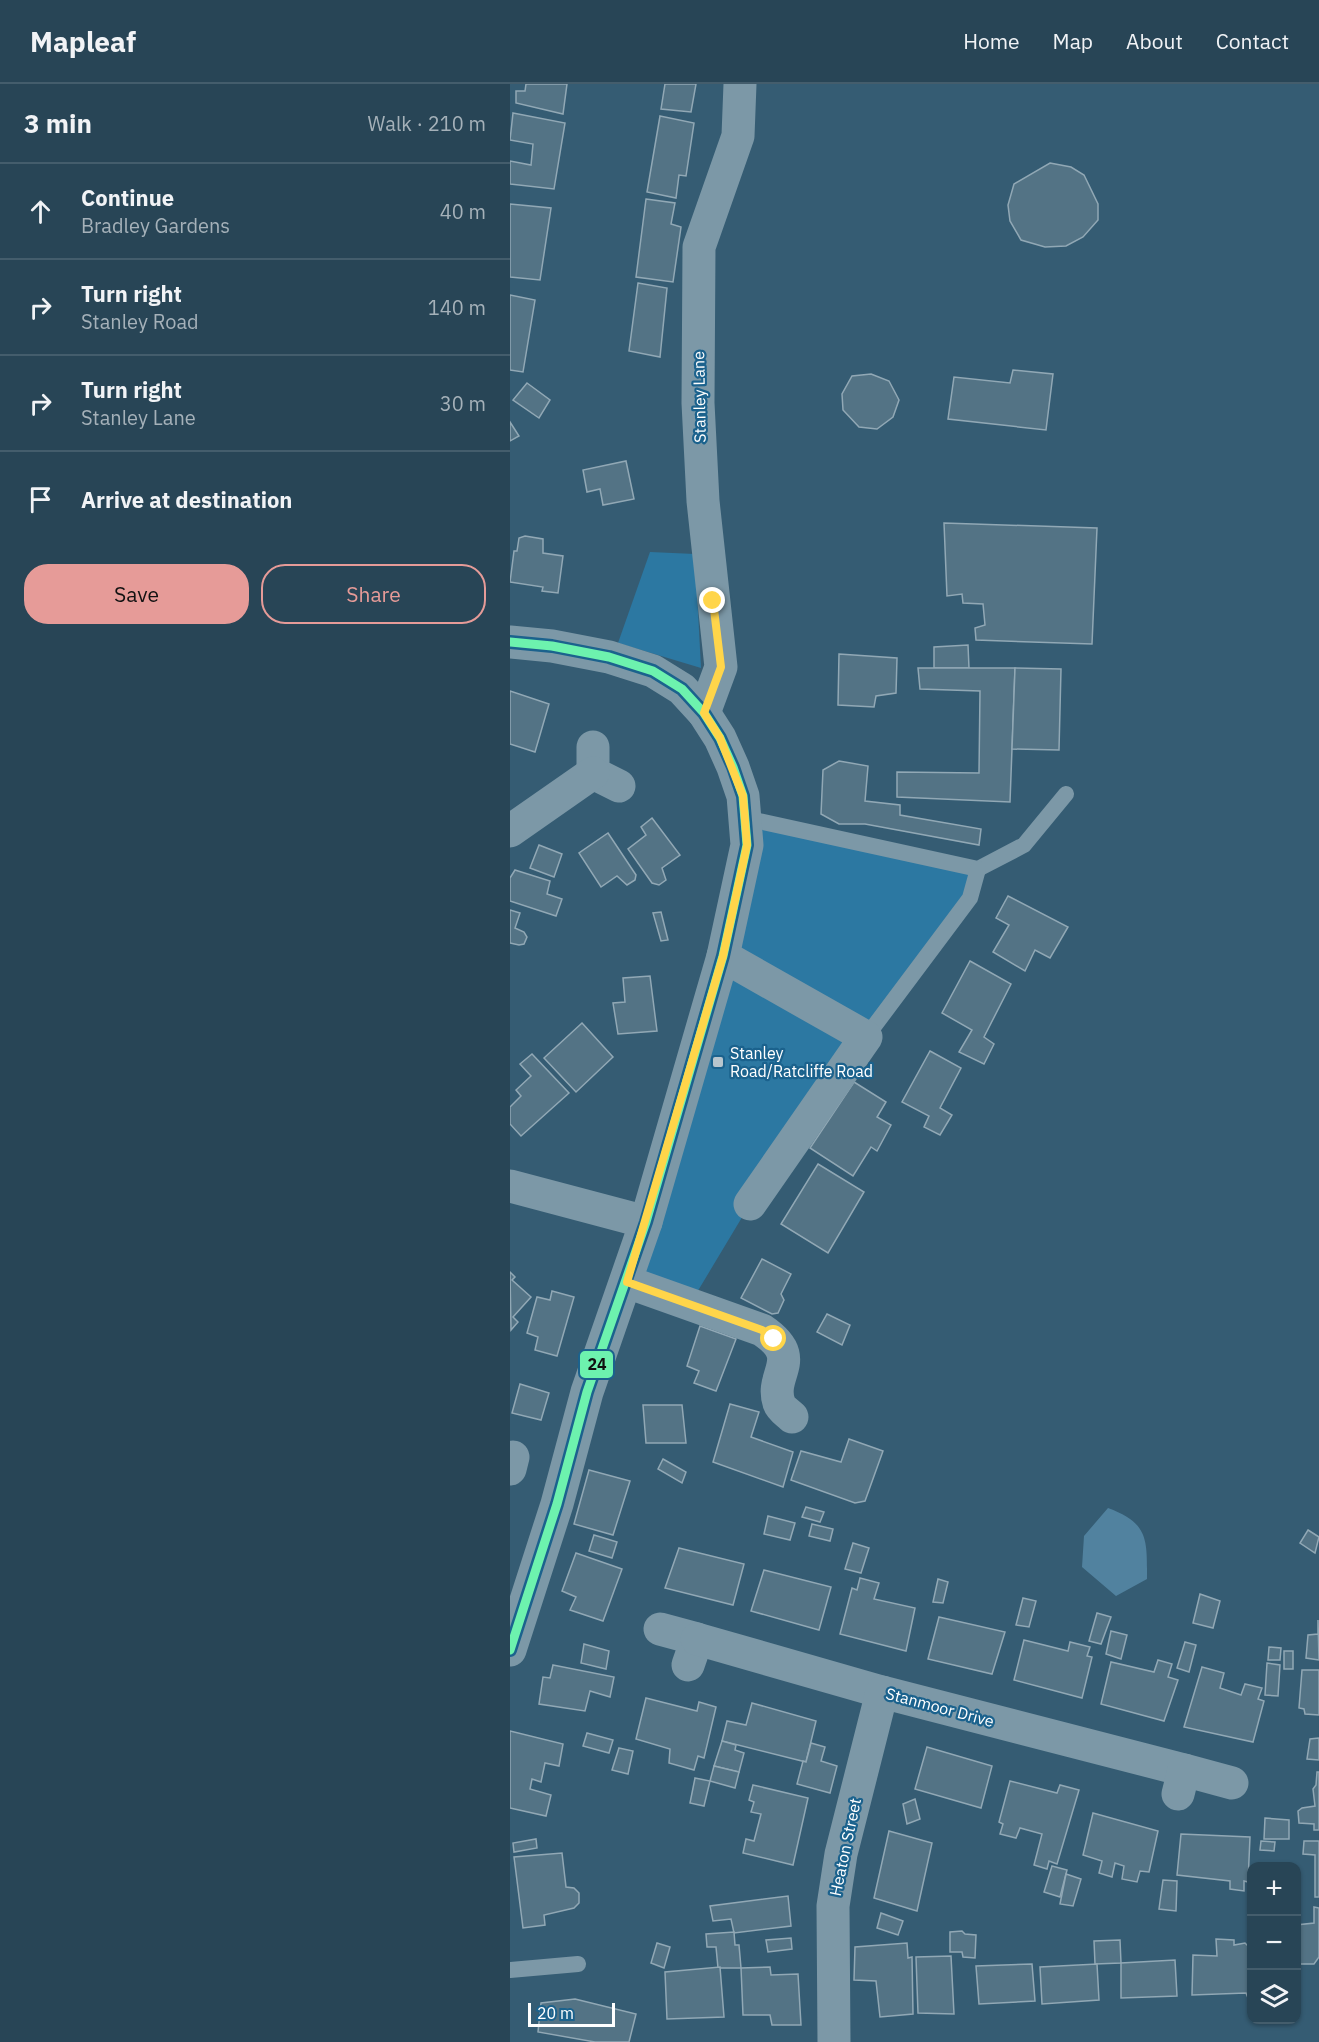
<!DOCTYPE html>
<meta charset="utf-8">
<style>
:root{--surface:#284556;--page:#304c5c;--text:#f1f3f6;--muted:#a5b1b9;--line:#445d6c;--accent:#e69b98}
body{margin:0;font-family:"IBM Plex Sans",sans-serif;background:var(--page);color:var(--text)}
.controls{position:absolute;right:18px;bottom:18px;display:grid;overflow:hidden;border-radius:12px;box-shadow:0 2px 4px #0004}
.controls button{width:54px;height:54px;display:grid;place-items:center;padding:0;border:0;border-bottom:2px solid var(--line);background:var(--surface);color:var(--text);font:30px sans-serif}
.scale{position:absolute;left:18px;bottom:15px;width:87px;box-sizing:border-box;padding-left:6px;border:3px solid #fff;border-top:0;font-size:16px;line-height:21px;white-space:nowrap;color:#fff;-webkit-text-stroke:4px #1b628d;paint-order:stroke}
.stop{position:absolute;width:18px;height:18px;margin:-14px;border:4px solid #ffd54a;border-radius:50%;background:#fff}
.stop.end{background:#ffd54a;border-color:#fff;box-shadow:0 2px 6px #0008}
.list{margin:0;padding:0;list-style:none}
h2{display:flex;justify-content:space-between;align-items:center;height:78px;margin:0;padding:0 24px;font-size:26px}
h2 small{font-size:20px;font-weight:400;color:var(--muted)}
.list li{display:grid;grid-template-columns:39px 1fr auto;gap:18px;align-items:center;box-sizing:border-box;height:96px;padding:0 24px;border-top:2px solid var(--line)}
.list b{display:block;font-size:22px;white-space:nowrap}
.list p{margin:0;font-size:20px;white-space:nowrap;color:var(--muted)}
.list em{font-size:20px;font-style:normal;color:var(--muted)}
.actions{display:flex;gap:12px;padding:18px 24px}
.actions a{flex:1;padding:14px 0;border:2px solid var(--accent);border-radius:24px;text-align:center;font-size:21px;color:var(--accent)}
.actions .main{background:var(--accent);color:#111}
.icon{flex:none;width:33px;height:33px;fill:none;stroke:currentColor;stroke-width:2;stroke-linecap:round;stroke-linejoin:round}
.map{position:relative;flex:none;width:809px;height:1958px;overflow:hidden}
header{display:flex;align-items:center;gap:36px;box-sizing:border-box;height:84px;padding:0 30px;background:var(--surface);border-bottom:2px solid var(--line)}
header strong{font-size:28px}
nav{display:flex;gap:33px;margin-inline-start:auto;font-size:21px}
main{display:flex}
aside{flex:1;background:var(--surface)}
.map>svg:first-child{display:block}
</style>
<header>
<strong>Mapleaf</strong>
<nav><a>Home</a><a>Map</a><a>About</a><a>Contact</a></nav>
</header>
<main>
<aside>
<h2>3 min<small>Walk · 210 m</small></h2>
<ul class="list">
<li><svg class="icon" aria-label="ahead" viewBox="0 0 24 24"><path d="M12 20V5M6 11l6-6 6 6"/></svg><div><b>Continue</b><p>Bradley Gardens</p></div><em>40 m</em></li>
<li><svg class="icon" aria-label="right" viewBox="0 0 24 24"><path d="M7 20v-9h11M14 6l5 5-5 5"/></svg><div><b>Turn right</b><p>Stanley Road</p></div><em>140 m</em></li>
<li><svg class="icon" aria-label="right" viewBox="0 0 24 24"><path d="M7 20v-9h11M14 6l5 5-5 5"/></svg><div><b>Turn right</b><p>Stanley Lane</p></div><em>30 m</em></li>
<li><svg class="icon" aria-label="arrive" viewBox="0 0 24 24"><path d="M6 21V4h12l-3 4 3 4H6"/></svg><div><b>Arrive at destination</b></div></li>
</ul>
<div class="actions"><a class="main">Save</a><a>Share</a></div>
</aside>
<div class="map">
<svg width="809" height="1958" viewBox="0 0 809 1958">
<rect width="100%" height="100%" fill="#355c73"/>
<!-- green -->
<g fill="#2c78a2">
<path d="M140 468 185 470 191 584 108 559Z"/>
<path d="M235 734 468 785 460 814 240 1120 180 1220 117 1198Z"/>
</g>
<!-- water -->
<path fill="#51829f" d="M598 1424C639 1439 637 1456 637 1495L606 1512 572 1483 574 1452Z"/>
<!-- building -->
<g fill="#537385" stroke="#91a8b5" stroke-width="1.5">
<path d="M16 0H57L53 30 6 19V7H15Z"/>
<path d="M155 0H186L181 28 151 25Z"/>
<path d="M3 29 55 39 44 105 0 100V77L21 81 23 60 0 56Z"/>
<path d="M150 32 184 39 176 92 169 91 166 114 137 108Z"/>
<path d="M540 79 561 83 574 91 588 120V136L573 153 556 162 535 163 511 156 500 137 498 121 504 100Z"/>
<path d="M136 115 165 119 161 140 171 143 163 198 126 193Z"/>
<path d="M0 120 41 124 30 196 0 193Z"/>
<path d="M128 199 157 204 150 273 119 267Z"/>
<path d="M0 211 25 216 13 288 0 286Z"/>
<path d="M503 286 543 290 536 346 438 335 444 293 500 299Z"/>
<path d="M361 290 379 297 389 316 383 333 367 345 349 343 333 326 332 310 342 292Z"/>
<path d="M17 299 40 316 29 334 3 316Z"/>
<path d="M0 338 9 352 0 357Z"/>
<path d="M116 377 124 415 93 421 90 405 77 408 73 386Z"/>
<path d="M434 439 587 444 582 560 466 556 465 544 475 541 473 520 453 519 452 510 437 512Z"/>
<path d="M15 452 33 455V469L53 472 48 509 32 507 33 503 0 498 4 467H7L9 454Z"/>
<path d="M458 561 459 584H424V563Z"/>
<path d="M329 570 387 574 386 609 366 612 364 623 328 621Z"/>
<path d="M408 584H505L500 718 387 713V688L469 689 470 607 410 605Z"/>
<path d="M505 584 551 585 549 666 502 665Z"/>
<path d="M0 607 39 620 25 668 0 660Z"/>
<path d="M329 677 358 682 355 717 390 721V731L471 745 469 761 355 740H329L311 730 313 686Z"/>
<path d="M142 734 170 771 152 784 156 796 149 801 142 799 118 765 136 751 131 743Z"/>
<path d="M98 749 126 791 125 796 117 801 107 792 91 803 69 769Z"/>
<path d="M29 761 52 770 44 793 20 784Z"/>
<path d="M5 786 40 797 37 810 52 815 46 832 0 817V794Z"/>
<path d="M498 812 558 843 540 874 525 866 515 887 483 868 499 841 486 834Z"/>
<path d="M0 826 10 829 5 844 14 848 17 853 14 860 9 861 0 859Z"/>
<path d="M151 828 158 856 151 857 143 829Z"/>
<path d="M460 877 501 900 474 953 484 960 474 980 449 968 462 946 432 929Z"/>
<path d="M140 892 147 947 108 950 103 919 115 918 113 894Z"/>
<path d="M72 939 103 973 66 1008 34 974Z"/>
<path d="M420 967 451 984 430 1024 442 1031 430 1051 414 1043 419 1032 392 1018Z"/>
<path d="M22 970 59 1009 11 1052 0 1040V1023L11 1012 6 1006 21 992 10 980Z"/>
<path d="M344 998 376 1018 367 1033 381 1041 367 1067 361 1063 343 1092 300 1064Z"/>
<path d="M308 1080 354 1108 318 1169 271 1140Z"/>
<path d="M252 1175 281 1190 271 1210 274 1216 268 1229 262 1230 231 1214Z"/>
<path d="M0 1188 5 1193 2 1196 21 1213 3 1233 8 1238 1 1246Z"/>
<path d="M42 1207 64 1213 47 1272 25 1266 28 1253 17 1249 27 1213 40 1216Z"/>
<path d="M317 1230 340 1241 332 1261 307 1248Z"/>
<path d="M190 1242 226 1255 206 1307 184 1299 189 1287 177 1282Z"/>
<path d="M10 1300 39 1309 31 1336 2 1329Z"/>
<path d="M220 1320 249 1328 241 1353 283 1368 273 1403 203 1378Z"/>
<path d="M133 1321H172L176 1359H136Z"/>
<path d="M339 1355 373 1367 355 1417 345 1419 281 1396 291 1367 331 1378Z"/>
<path d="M153 1375 176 1388 172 1399 148 1385Z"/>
<path d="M79 1386 120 1397 103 1451 64 1440Z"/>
<path d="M296 1423 314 1428 310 1438 292 1433Z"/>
<path d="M258 1432 285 1439 280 1456 254 1450Z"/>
<path d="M302 1440 323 1445 320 1457 299 1452Z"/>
<path d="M798 1446 809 1453 805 1469 790 1459Z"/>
<path d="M84 1451 107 1458 102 1474 79 1467Z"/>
<path d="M343 1459 359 1464 351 1489 335 1485Z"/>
<path d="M169 1464 234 1480 223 1521 155 1504Z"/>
<path d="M66 1469 112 1485 93 1537 60 1526 66 1513 52 1507Z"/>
<path d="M254 1486 321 1503 309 1546 241 1527Z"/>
<path d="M350 1494 369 1499 364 1515 405 1524 396 1567 330 1550 342 1504 347 1506Z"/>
<path d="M428 1495 438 1498 433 1519 423 1518Z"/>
<path d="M690 1510 710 1517 703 1544 683 1539Z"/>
<path d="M513 1514 526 1517 519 1543 506 1541Z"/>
<path d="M587 1529 601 1533 591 1560 579 1557Z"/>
<path d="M429 1533 495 1548 482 1590 418 1575Z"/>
<path d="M808 1536 809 1576 796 1574 798 1551 808 1550Z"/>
<path d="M601 1547 617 1551 611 1575 596 1570Z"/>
<path d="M514 1556 558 1567 560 1558 580 1563 577 1572 582 1573 572 1614 504 1596Z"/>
<path d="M675 1558 686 1561 679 1588 667 1584Z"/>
<path d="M74 1560 99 1567 96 1585 71 1579Z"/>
<path d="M759 1563 771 1564 770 1576H758Z"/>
<rect x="774" y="1567" width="9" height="18"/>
<path d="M648 1576 662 1580 658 1593 668 1596 654 1637 591 1620 601 1578 644 1588Z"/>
<path d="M757 1579 770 1581 768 1612 755 1611Z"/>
<path d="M43 1581 104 1593 100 1613 80 1607 75 1627 29 1620 33 1593 40 1594Z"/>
<path d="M692 1583 714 1589 710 1604 731 1611 735 1600 752 1604 748 1615 754 1617 743 1658 674 1643Z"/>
<path d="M792 1586H809V1631L795 1630 794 1625 789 1624Z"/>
<path d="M136 1614 187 1627 189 1618 206 1623 194 1674 188 1672 184 1686 159 1679 160 1665 126 1655Z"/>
<path d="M242 1619 306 1637 296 1678 212 1657 217 1637 236 1641Z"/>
<path d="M0 1647 53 1660 49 1682 35 1679 31 1698 22 1695 20 1705 41 1711 36 1732 0 1724Z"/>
<path d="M77 1649 103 1656 99 1669 73 1662Z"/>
<path d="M809 1654V1676L797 1675 800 1655Z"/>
<path d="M212 1657 226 1661 225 1666 234 1669 229 1688 204 1682Z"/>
<path d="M301 1659 315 1663 311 1677 327 1682 320 1709 287 1700 293 1677 296 1678Z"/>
<path d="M417 1663 482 1682 471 1724 405 1705Z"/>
<path d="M109 1664 123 1667 118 1690 102 1686Z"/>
<path d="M204 1682 229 1688 225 1704 200 1697Z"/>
<path d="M807 1688H809V1746H804V1740L789 1739 788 1727 792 1724 805 1722 803 1705 806 1701Z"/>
<path d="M185 1694 200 1697 194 1722 180 1719Z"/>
<path d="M500 1697 547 1709 550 1701 569 1706 547 1780 539 1777 537 1785 524 1781 532 1750 510 1744 506 1754 490 1750 493 1740 489 1738Z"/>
<path d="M243 1701 298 1714 283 1781 233 1769 236 1755 244 1757 251 1730 241 1728 244 1718 239 1716Z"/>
<path d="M405 1715 410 1735 397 1740 393 1720Z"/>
<path d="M583 1729 648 1747 639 1788 630 1787 627 1798 612 1795 614 1782 605 1779 602 1793 589 1789 592 1777 573 1771Z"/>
<path d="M755 1734 779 1736V1755H754Z"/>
<path d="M379 1747 422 1759 407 1827 364 1814Z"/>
<path d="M671 1750 740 1753 738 1798 734 1797V1807L720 1805V1797L667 1791Z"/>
<path d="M26 1755 27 1764 4 1768 3 1759Z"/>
<path d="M751 1757 765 1758 764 1767 750 1766Z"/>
<path d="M794 1757H809V1813H805V1771L793 1770Z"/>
<path d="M52 1769 56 1803 64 1804 69 1809V1819L64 1824 34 1831 35 1841 13 1844 4 1773Z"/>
<path d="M542 1782 557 1786 550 1813 534 1808Z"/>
<path d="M556 1790 571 1795 563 1822 550 1820Z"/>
<path d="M653 1796 667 1797 666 1827 649 1825Z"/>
<path d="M278 1812 281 1842 224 1849 221 1835 203 1837 200 1822Z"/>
<path d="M804 1823 809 1824V1873L804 1880H786V1841L804 1839Z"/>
<path d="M371 1829 393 1837 388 1851 367 1844Z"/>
<path d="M452 1847 455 1850 466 1851 465 1874 453 1873 452 1868H440V1848Z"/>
<path d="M224 1848 225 1861H229L231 1884H208L206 1863H197L196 1850Z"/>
<path d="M281 1854 282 1865 258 1868 256 1856Z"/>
<path d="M706 1855 724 1856V1861L735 1859 738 1862V1870H742V1914H738L736 1909 682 1911 683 1871 707 1872Z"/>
<path d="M610 1856 611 1879 585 1880 584 1857Z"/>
<path d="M147 1859 160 1863 154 1884 141 1879Z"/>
<path d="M397 1859 398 1874 402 1873 403 1930 370 1933 366 1897 344 1896 345 1863Z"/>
<path d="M441 1872 444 1930 408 1929 406 1873Z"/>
<path d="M665 1876 667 1912 611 1914V1879Z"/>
<path d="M522 1880 525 1917 469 1920 466 1882Z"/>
<path d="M587 1880 589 1916 532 1920 530 1883Z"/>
<path d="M210 1883 214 1933 157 1935 155 1888Z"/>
<path d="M260 1883 261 1891 288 1890 291 1941H262L260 1931H233L231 1884Z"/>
<path d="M65 1915 126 1930 119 1958H85L28 1948 31 1919Z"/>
</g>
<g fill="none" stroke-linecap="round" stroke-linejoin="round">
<!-- service -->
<g stroke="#7c98a7" stroke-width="16">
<path d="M235 734 468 785 514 761 556 710"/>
<path d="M356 953 460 814 468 785"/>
<path d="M0 1886 68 1880"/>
</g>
<!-- minor -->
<g stroke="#7c98a7" stroke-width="33">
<path d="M0 558 42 562 99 573 143 587 172 605 194 629 210 654 223 683 233 712 237 761 213 872 136 1138 77 1308 47 1420 0 1566"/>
<path d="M194 629 211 583 193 417 188 319 189 163 228 52 230 0"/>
<path d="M83 663V689L109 702"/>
<path d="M0 747 83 689"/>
<path d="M213 872 356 953 240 1120"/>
<path d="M0 1102 136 1138"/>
<path d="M117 1198 252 1246C295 1275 259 1289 269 1319 271 1325 278 1329 282 1333"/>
<path d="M0 1385 3 1373"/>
<path d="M150 1545 187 1555 178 1581"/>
<path d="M187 1555 372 1608 674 1686"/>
<path d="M668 1710 674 1686 722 1699"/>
<path d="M324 1958 323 1822 331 1770 372 1608"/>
</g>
<defs>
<path id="bus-1" d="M0 558 42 562 99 573 143 587 172 605 194 629 210 654 223 683 233 712 237 761 213 872 136 1138 77 1308 47 1420 0 1566"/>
</defs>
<!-- bus-1 casing -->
<use href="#bus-1" stroke="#1b628d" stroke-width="14"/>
<!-- bus-1 -->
<use href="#bus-1" stroke="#6df2ae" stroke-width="9"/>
</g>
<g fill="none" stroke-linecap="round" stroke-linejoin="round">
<!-- route -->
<path stroke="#ffd54a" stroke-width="8" d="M203 517 211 583 194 629 210 654 233 712 237 761 213 872 117 1198 252 1246 264 1255"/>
</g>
<!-- markers -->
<rect fill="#b8c6ce" stroke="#1b628d" stroke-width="2" x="202" y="972" width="12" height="12" rx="3"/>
<g text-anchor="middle" stroke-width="4.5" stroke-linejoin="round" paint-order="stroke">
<!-- street labels -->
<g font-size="16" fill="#fff" stroke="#1b628d">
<text transform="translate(189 313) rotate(-91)" y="6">Stanley Lane</text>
<text transform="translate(430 1623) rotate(15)" y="6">Stanmoor Drive</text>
<text transform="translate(335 1763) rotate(-78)" y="6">Heaton Street</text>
</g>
<!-- poi labels -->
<g font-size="16" fill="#fff" stroke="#1b628d" text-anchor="start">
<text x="220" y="975">Stanley<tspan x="220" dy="18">Road/Ratcliffe Road</tspan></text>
</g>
</g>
<rect stroke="#1b628d" stroke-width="2" x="69" y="1266" width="35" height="29" rx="6" fill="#6df2ae"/>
<g font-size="16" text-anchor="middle" font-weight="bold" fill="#111">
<text x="87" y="1286">24</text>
</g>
</svg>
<div class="controls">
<button>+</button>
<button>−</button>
<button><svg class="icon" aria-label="layers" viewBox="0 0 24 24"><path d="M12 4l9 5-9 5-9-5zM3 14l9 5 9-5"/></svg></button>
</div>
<div class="scale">20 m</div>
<div class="stop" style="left:264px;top:1255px"></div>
<div class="stop end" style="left:203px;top:517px"></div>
</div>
</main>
